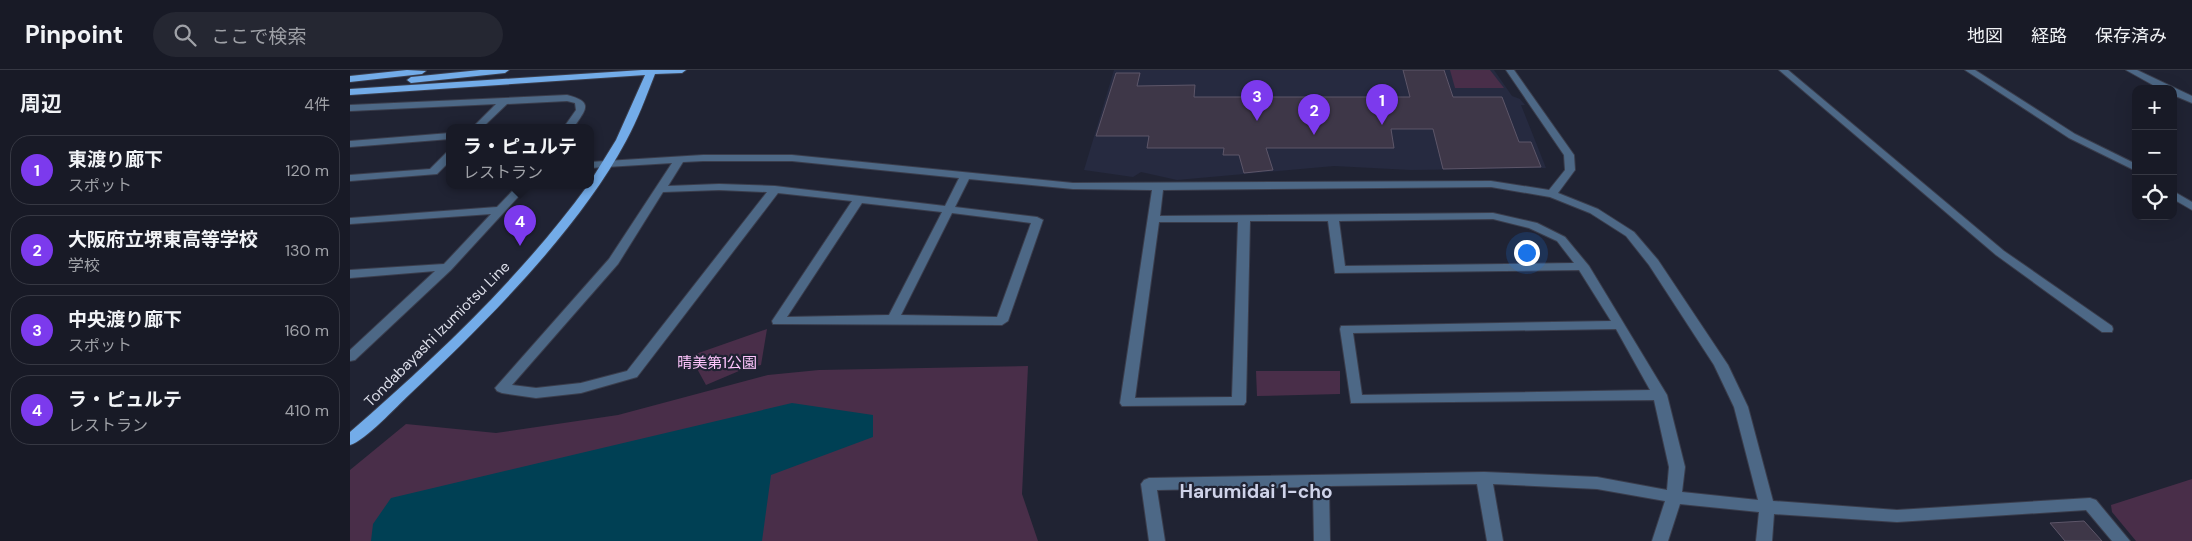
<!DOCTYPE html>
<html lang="ja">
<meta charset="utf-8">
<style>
:root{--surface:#181a26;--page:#252732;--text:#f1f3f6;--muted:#9fa1a7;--line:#363843;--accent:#7c3aed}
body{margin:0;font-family:"DM Sans","Noto Sans JP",sans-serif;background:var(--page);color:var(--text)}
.controls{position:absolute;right:15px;top:15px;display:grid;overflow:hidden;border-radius:10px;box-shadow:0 5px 20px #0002}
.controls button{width:45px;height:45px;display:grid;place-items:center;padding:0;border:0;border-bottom:1px solid var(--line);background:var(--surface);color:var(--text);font:25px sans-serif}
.you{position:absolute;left:1176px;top:182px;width:18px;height:18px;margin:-12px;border:4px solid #fff;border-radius:50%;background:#1a73e8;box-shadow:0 0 0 8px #1a73e833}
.badge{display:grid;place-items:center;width:32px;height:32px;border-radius:50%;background:var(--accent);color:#fff;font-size:16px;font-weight:700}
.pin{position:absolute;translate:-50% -41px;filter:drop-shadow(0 1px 2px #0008)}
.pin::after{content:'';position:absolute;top:26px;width:18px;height:15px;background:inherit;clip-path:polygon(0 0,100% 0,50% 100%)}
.popup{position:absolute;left:96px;top:54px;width:148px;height:65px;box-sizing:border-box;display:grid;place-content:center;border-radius:10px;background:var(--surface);filter:drop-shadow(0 1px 4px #0005);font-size:16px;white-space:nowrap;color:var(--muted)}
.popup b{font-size:19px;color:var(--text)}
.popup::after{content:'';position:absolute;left:50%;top:100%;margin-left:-10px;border:10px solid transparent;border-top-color:var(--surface)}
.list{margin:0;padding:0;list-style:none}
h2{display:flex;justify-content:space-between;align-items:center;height:65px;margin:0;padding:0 20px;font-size:21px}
h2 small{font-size:16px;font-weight:400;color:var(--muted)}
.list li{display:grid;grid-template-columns:32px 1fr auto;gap:15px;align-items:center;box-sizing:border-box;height:70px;margin:0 10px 10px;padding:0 10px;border:1px solid var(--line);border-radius:20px}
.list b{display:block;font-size:19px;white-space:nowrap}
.list p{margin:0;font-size:16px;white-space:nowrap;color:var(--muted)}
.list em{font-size:16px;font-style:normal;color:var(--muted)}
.icon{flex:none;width:28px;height:28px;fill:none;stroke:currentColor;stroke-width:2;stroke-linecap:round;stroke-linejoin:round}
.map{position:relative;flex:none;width:1842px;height:471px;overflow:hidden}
header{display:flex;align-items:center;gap:30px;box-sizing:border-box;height:70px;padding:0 25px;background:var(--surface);border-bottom:1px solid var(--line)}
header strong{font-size:24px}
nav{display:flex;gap:28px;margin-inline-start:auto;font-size:18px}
.search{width:350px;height:45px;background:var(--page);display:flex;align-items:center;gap:12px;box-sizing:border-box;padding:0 18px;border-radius:28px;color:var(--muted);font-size:19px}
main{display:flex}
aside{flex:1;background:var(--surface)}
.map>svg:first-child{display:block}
</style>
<header>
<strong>Pinpoint</strong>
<div class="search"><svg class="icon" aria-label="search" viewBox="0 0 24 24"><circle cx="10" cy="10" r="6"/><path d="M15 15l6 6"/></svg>ここで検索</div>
<nav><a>地図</a><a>経路</a><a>保存済み</a></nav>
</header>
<main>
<aside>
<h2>周辺<small>4件</small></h2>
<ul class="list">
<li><span class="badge">1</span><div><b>東渡り廊下</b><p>スポット</p></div><em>120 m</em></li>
<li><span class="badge">2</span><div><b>大阪府立堺東高等学校</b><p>学校</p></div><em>130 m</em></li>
<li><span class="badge">3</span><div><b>中央渡り廊下</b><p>スポット</p></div><em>160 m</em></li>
<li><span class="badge">4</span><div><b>ラ・ピュルテ</b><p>レストラン</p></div><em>410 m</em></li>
</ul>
</aside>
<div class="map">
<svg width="1842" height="471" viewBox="0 0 1842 471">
<rect width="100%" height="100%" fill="#202333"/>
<!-- built -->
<path fill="#262a40" d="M764 0H1144L1162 26 1170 29 1175 35H1171L1196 98 1061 100 984 96 827 110 791 102 783 107 734 100Z"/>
<!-- green -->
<g fill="#492e49">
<path d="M1100 0H1140L1154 18H1105Z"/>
<path d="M417 259 411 295 396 298 356 315 340 286Z"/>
<path d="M678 296 672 424 688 471H0V400L56 354 146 363 268 345 418 305 469 300Z"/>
<path d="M906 301H990V324L907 326Z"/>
<path d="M1842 409V471H1786L1762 442 1761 435Z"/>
</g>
<!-- water -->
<path fill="#004054" d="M442 333 523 345V367L421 405 412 471H21L23 454 41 428Z"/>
<!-- building -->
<g fill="#3e3748" stroke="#5d5669">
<path d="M1053 0H1094L1103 27H1152L1169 72H1181L1191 97 1093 99 1083 59H1041L1044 78H916L923 100 894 103 889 85H873L874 78H797L799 66H746L766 3H790L787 16 845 15 844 27H1060Z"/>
<path d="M1734 451 1752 471H1715L1700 453Z"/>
</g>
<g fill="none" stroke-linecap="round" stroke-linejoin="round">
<defs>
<g id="minor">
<path d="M1156 0H1164L1224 85 1225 100 1208 123 1248 139 1284 162 1308 190 1378 295 1398 337 1423 431 1547 440 1740 428 1746 430 1780 471H1762L1736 440 1547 452 1424 444 1422 471H1406L1409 442 1330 434 1318 471H1302L1315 431 1247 419 1143 414 1153 471H1137L1127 414 979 416 980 471H964L963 417 807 420 815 471H799L791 414 794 410 799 408 1134 402 1247 407 1317 420 1319 397 1304 330 1001 333 990 259 991 256 1261 251 1229 200 985 203 978 151H900L896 332 894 335 772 336 770 333 802 120 723 119 619 109 605 137 687 147 693 150 658 251 652 255 423 254 422 251 502 131 428 123 287 307 231 323 186 328 152 323 147 321 145 318 259 189 322 93 240 98V92L353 85H442L723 113 1141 111 1199 120 1215 100 1214 85ZM353 91H442L609 108 595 136 425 116 369 114 318 116 333 92ZM1141 117 1200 127 1240 143 1276 166 1299 195 1364 295 1384 337 1408 430 1332 422 1335 397 1317 325 1239 196 1215 167 1187 153 1143 143 810 146 813 120ZM369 120 417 122 277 301 231 313 186 318 162 315 268 194 313 122ZM512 133 592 142 539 245 437 247ZM602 143 681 153 647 247 551 245ZM1143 149 1179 158 1207 171 1224 193 995 196 989 151ZM809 152H888L882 327 785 328ZM1266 259 1300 320 1012 325 1003 263Z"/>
<path d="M1429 0H1438L1654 181 1762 256 1763 259 1762 262H1752L1646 185Z"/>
<path d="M1615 0H1625L1725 64 1786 94V101L1719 68Z"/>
<path d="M1776 0H1787L1842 26V33L1823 25V19H1810Z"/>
<path d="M217 25C244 32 236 39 224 57H214L226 40 225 33 217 31 157 34 133 57H123L146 34 0 41V35Z"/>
<path d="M100 63V69L0 77V71Z"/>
<path d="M100 82V91L87 104 0 111V105L80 99 96 83Z"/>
<path d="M168 115H179L101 200 5 290 0 291V280L85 201 0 208V200L94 194 141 144 0 154V148L147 137Z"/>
<path d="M1823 121 1842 132V140L1823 129Z"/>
</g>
<g id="major">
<path d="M57 0 76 1 72 4 0 12V6Z"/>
<path d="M130 0H159L155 3 61 13 57 10 61 7Z"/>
<path d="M292 0H336L332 3 305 4C296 27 288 49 276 71 228 161 134 254 60 324 47 336 15 371 0 375V362C86 287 171 207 238 115H240V112L266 70 295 5 0 25V19Z"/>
</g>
</defs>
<!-- minor casing -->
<use href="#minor" stroke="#3a3d4c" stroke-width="2"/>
<!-- major casing -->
<use href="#major" stroke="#3a3d4c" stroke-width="2"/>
<!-- minor -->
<use href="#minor" fill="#4d6886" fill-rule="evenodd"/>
<!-- major -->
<use href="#major" fill="#73ace9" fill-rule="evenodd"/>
</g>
<g text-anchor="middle" stroke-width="4.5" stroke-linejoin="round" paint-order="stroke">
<!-- street labels -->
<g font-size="15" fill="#dcdee9" stroke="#202333">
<text transform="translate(87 264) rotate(-45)" y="5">Tondabayashi Izumiotsu Line</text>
</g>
<!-- park labels -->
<g font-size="15" fill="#fec5fd" stroke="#202333">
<text x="367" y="298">晴美第1公園</text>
</g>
<!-- near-neighbourhood labels -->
<g font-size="19" font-weight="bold" fill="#cfd3e9" stroke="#202333">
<text x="906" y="428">Harumidai 1-cho</text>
</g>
</g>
</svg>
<div class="controls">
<button>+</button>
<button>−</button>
<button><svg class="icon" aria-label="locate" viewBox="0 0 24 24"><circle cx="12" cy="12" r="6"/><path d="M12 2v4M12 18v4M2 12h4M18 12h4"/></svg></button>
</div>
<div class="you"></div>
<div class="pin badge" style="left:1032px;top:55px">1</div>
<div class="pin badge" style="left:964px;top:65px">2</div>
<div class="pin badge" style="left:907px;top:51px">3</div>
<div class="pin badge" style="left:170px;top:176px">4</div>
<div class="popup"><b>ラ・ピュルテ</b>レストラン</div>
</div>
</main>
